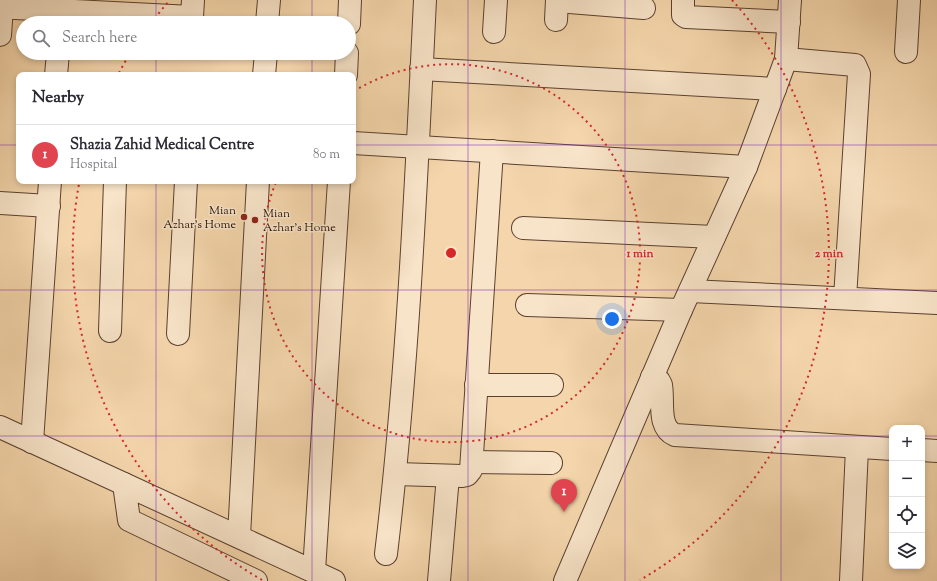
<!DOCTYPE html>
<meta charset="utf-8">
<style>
:root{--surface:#fff;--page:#f7f7f7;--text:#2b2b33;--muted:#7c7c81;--line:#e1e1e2;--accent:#2563eb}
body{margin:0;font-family:"Sorts Mill Goudy",serif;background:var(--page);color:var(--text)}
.controls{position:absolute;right:12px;bottom:12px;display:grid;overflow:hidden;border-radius:8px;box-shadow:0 2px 6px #0003}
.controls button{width:36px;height:36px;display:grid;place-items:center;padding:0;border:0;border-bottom:1px solid var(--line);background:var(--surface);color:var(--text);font:20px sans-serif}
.you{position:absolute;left:612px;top:319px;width:14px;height:14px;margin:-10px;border:3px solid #fff;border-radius:50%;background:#1a73e8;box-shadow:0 0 0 6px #1a73e833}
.badge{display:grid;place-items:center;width:26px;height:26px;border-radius:50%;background:var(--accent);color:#fff;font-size:13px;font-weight:700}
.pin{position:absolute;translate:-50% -33px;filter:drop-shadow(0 1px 2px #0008)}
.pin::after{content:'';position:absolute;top:21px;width:14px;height:12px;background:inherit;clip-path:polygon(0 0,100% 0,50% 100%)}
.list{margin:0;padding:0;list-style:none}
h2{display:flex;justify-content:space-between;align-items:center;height:52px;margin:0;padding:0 16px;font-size:17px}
h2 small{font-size:13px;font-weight:400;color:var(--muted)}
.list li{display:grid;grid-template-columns:26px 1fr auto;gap:12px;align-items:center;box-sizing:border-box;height:60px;padding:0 16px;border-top:1px solid var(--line)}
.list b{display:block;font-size:15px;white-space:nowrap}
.list p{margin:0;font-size:13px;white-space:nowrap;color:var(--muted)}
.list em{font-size:13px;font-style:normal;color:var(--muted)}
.icon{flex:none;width:22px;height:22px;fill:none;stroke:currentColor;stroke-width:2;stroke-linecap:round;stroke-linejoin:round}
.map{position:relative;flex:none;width:937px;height:581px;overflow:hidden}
.search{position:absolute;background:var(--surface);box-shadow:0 2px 6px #0003;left:16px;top:16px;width:340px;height:44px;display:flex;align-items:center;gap:10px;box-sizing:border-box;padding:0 14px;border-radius:22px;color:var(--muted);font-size:15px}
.panel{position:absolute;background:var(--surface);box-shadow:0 2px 6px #0003;left:16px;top:72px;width:340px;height:112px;border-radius:8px}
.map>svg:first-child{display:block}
</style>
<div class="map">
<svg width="937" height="581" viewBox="0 0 937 581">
<rect width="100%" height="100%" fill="#f5d6ac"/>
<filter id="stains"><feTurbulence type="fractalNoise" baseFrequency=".005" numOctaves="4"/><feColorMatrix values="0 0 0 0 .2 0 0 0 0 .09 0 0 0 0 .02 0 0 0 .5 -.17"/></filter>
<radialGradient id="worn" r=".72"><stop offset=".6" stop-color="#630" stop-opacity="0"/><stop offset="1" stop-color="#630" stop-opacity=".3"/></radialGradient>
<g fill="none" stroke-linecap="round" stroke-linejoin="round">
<defs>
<g id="minor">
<path d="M683 0V15L686 17 789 22"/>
<path d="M557 1 644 8"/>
<path d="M0 4 2 7 15 8 192 17 193 0"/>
<path d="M556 20 557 0"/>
<path d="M267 23 269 0"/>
<path d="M349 24 350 0"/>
<path d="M494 32 496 0"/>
<path d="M0 35 2 7"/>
<path d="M906 52 909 0"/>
<path d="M786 59 855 65 859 74 845 298"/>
<path d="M421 69 775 89"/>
<path d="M56 75 58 53"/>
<path d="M264 75 266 53"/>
<path d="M346 75 347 53"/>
<path d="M353 143 746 167"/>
<path d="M0 203 49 206"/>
<path d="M523 228 714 237"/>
<path d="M690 291 937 303"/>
<path d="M527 305 681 310"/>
<path d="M110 331 115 181"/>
<path d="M178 334 186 181"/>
<path d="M652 377 659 381 661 385C664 402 657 427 675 435L892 449"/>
<path d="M476 385H552"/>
<path d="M0 427 124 484"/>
<path d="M32 442 50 181"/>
<path d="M922 450 937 451"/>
<path d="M472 462 551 463"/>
<path d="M396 474 462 476 467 475 471 470 492 151"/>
<path d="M239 536 258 181"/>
<path d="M386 554C408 370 416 185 425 0"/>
<path d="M314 571 339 181"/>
<path d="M256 581 129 520 124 484 334 581"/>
<path d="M439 581 448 476"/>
<path d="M565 581 681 310 746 167 786 59 790 0"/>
<path d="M851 581 857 448"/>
</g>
</defs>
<!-- minor casing -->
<use href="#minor" stroke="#5a412f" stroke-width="24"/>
<!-- minor -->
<use href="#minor" stroke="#f8e4c9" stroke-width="22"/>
</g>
<!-- grid -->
<path fill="none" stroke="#7b2cbf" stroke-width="1" stroke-opacity="0.55" d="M156 0V23M312 0V23M468 0V581M625 0V581M781 0V581M156 53V75M312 53V75M0 145H19M353 145H937M156 181V581M312 181V581M0 290H937M0 436H892M922 436H937"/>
<!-- distance rings -->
<g fill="none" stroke="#d62828" stroke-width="2" stroke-dasharray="2 4">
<path d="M354 91A189 189 0 1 1 276 182"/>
<path d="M262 580A378 378 0 0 1 79 184M119 73A378 378 0 0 1 129 55M151 23A378 378 0 0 1 170 0M732 0A378 378 0 0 1 640 580"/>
</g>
<!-- markers -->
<g fill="#8f2418" stroke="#f8e4c9" stroke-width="1.5">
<circle cx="244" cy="217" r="4"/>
<circle cx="255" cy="220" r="4"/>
</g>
<g text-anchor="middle" stroke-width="3" stroke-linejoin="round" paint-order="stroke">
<!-- poi labels -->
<g font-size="12" fill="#260f05" stroke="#f8e4c9" text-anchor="end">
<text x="236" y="214">Mian<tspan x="236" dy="14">Azhar’s Home</tspan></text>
<text x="263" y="217" text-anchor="start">Mian<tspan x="263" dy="14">Azhar's Home</tspan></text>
</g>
</g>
<circle cx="451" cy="253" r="6" fill="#d62828" stroke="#f8e4c9" stroke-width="2"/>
<g font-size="12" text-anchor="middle" font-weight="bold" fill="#d62828" stroke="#f8e4c9" stroke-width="3" stroke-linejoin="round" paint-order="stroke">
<text x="640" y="257">1 min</text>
<text x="829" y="257">2 min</text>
</g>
<rect width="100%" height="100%" filter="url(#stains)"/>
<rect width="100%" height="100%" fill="url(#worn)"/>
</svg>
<div class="controls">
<button>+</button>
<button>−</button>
<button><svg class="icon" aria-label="locate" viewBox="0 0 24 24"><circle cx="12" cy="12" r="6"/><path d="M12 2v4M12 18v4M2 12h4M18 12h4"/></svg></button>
<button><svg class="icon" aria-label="layers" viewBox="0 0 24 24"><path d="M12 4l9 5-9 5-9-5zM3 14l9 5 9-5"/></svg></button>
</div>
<div class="you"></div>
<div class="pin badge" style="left:564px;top:512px;background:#e0444e">1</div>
<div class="search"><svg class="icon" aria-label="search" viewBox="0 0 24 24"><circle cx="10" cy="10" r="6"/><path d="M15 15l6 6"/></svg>Search here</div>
<section class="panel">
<h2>Nearby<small></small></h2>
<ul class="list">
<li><span class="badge" style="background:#e0444e">1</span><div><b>Shazia Zahid Medical Centre</b><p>Hospital</p></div><em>80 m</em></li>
</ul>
</section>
</div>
